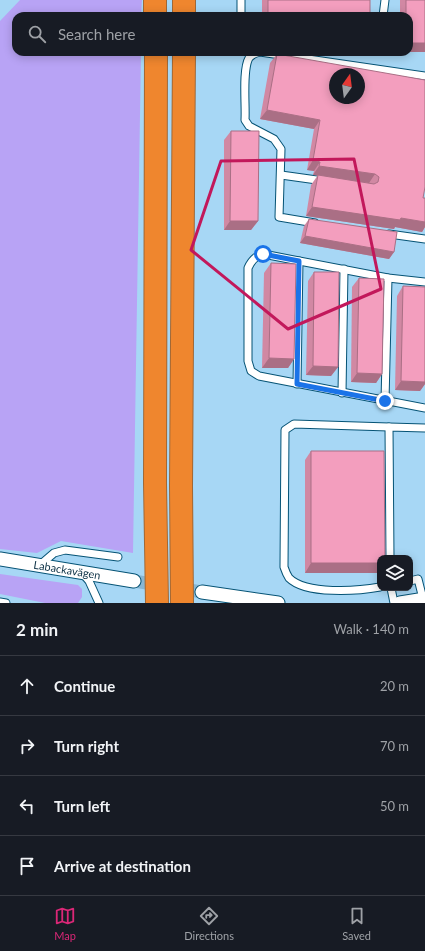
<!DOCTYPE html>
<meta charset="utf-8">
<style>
:root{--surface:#171b24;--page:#20242c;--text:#f1f3f6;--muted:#9ea1a6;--line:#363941;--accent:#db2777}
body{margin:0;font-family:Lato,sans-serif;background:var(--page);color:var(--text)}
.controls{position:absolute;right:12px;bottom:12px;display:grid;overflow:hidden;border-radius:8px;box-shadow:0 2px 10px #0003}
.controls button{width:36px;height:36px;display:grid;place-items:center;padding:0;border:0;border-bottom:1px solid var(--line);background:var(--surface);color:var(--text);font:20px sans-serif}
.compass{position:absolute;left:329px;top:68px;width:36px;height:36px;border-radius:50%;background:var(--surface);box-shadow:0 2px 10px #0003;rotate:14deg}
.stop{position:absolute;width:12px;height:12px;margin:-9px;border:3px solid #1a73e8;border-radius:50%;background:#fff}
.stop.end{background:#1a73e8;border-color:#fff;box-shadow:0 1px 4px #0008}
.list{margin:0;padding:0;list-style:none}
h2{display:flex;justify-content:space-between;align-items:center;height:52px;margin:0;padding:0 16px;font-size:17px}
h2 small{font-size:13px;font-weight:400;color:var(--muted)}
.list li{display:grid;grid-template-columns:26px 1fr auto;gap:12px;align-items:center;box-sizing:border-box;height:60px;padding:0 16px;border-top:1px solid var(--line)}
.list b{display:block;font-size:15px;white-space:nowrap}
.list em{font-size:13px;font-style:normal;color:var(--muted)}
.icon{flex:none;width:22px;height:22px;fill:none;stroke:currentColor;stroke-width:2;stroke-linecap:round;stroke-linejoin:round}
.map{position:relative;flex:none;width:425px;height:603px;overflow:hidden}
.search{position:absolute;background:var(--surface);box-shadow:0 2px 10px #0003;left:12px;right:12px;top:12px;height:44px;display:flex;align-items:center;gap:10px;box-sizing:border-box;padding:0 14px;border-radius:12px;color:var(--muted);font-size:15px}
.sheet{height:292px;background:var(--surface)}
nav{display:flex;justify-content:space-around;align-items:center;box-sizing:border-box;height:56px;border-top:1px solid var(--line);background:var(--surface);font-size:11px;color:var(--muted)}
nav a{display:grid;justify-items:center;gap:2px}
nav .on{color:var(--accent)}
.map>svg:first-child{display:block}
</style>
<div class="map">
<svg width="425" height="603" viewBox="0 0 425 603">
<rect width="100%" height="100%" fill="#a7d7f5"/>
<!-- green -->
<g fill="#b8a3f5">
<path d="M20 0H142L141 16H16V52H141L133 553 61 541 37 553 0 549V21Z"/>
<path d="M0 574 78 585 82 589V597L78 603H45L0 594Z"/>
</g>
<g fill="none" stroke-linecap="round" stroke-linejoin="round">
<!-- minor-tunnel -->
<path stroke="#88b6d2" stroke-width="13" stroke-dasharray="13 6" stroke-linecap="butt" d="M134 581 202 592"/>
<defs>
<g id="service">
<path d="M241 16V0"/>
<path d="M383 16 385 0"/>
<path d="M281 175 324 181"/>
<path d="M315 223 279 217 281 149 274 139 249 126 245 120C246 105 242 70 249 58 252 54 256 53 260 52L425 76"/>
<path d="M389 234 425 239"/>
<path d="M425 282 388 278 263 254C255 256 251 261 248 268V361L251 371 259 376 425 408"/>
<path d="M297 384 299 261"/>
<path d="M342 393 344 269"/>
<path d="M385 401 388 278"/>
<path d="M390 558 389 427 425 428"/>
<path d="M40 565 54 553 65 550 118 557"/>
<path d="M83 574 89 581 99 603"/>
<path d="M410 581 418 579 423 599"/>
<path d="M380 587C358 591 306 595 289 578 287 575 285 570 284 567L285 430 294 424 389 427"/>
<path d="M391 588 394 603"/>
<path d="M0 602 6 603"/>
</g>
<g id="minor">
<path id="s1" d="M0 559 134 581"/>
<path d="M202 592 278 603"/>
<path d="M400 603 425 599"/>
</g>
<g id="motorway">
<path d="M155 0V16"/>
<path d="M184 16V0"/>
<path d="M156 52 155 483 157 603"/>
<path d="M182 603 181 486 184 52"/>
</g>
</defs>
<!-- service casing -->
<use href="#service" stroke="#055375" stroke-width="9"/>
<!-- minor casing -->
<use href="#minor" stroke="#055375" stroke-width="15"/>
<!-- motorway casing -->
<use href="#motorway" stroke="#a06836" stroke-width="24"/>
<!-- service -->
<use href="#service" stroke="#fff" stroke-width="7"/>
<!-- minor -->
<use href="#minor" stroke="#fff" stroke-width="13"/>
<!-- motorway -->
<use href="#motorway" stroke="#ef862e" stroke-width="22"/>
</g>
<!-- wall -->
<g fill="#d188a3">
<rect x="262" y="0" width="108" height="16"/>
<path d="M400 0H425V52H405H409V16H400Z"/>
<path d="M277 54 423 198H425V227L422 232 395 227 394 229 306 216 311 185 318 175H313L314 171 307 170 314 129 260 119 270 63Z"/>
<path d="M231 131 258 221 251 230H224V140Z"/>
<path d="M309 219 394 252 389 259 300 243 304 226Z"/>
<path d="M271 263 294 359 288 368H262L264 273Z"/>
<path d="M314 272 338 367 331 376 306 375 308 281Z"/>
<path d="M359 278 382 374 376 383 351 382 352 287Z"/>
<path d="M403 286 425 287V384L420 391 395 390 397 296Z"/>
<path d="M311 451 380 558V570L378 573H305V460Z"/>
</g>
<!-- shaded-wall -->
<g fill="#aa6f85">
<path d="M409 43H425V52H405H409Z"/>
<path d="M267 110 320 120 314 129 260 119Z"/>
<path d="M313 160 320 162 314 171 307 170Z"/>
<path d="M319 166 375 174 369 183 313 175Z"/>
<path d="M312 207 401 218 425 222V227L422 232 395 227 394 229 306 216Z"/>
<path d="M230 221H258L251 230H224Z"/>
<path d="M305 236 394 252 389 259 300 243Z"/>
<path d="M269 358 294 359 288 368H262Z"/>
<path d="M313 366 338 367 331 376 306 375Z"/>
<path d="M357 373 382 374 376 383 351 382Z"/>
<path d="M401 381 425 382V384L420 391 395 390Z"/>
<path d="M311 563H380V570L378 573H305Z"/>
</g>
<!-- building -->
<g fill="#f39ebe" stroke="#aa6f85" fill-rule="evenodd">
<rect x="268" y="0" width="102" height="16"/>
<path d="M406 0H425V43H409V16H406Z"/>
<path d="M277 54 425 80V187L423 198H425V222L401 218 400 220 312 207 318 175 374 184 378 182 379 177 375 174 319 166 320 162 313 160 320 120 267 110ZM335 74H359V98H335Z"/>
<path d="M231 131H259L258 221H230Z"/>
<path d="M309 219 397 232 394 252 305 236Z"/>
<path d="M271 263 296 264 294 359 269 358Z"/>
<path d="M314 272H339L338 367 313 366Z"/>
<path d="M359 278 384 279 382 374 357 373Z"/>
<path d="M403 286 425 287V382L401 381Z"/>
<path d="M311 451H384L385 558H380V563H311Z"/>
</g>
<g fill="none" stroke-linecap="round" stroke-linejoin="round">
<!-- route -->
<path stroke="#1a73e8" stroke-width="5" d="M263 254 299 261 297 384 385 401"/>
</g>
<!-- marked area -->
<path fill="none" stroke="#c2185b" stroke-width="3" stroke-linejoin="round" d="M354 159 381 289 288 329 191 250 221 161Z"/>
<g text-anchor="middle" stroke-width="3.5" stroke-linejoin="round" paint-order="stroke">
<!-- street labels -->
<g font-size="11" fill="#0c3145" stroke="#a7d7f5">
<text dy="4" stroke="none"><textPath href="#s1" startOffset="68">Labackavägen</textPath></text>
</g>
</g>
</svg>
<div class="controls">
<button><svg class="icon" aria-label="layers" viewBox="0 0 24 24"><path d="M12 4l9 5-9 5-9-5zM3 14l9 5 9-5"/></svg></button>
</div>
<svg class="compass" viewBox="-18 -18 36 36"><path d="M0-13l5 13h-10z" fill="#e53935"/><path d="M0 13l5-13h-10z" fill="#9ea1a6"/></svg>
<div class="stop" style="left:263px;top:254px"></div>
<div class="stop end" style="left:385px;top:401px"></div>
<div class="search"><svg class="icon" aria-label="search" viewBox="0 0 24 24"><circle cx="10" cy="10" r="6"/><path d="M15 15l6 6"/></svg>Search here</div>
</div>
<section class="sheet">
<h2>2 min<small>Walk · 140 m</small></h2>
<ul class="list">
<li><svg class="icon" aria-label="ahead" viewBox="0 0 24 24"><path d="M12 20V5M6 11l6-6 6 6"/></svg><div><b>Continue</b></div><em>20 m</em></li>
<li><svg class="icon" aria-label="right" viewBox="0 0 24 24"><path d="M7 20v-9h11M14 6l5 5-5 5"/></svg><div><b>Turn right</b></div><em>70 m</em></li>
<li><svg class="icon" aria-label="left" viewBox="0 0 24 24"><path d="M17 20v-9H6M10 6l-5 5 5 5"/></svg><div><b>Turn left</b></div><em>50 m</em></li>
<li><svg class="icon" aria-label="arrive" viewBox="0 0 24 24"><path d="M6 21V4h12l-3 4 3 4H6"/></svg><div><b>Arrive at destination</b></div></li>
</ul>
</section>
<nav>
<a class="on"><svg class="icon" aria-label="map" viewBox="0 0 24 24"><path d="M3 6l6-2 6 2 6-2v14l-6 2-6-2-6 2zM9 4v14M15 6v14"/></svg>Map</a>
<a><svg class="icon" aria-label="directions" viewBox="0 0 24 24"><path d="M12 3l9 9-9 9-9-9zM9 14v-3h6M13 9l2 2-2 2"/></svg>Directions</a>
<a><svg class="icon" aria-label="saved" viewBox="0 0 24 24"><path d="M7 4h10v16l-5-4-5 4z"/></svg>Saved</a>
</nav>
